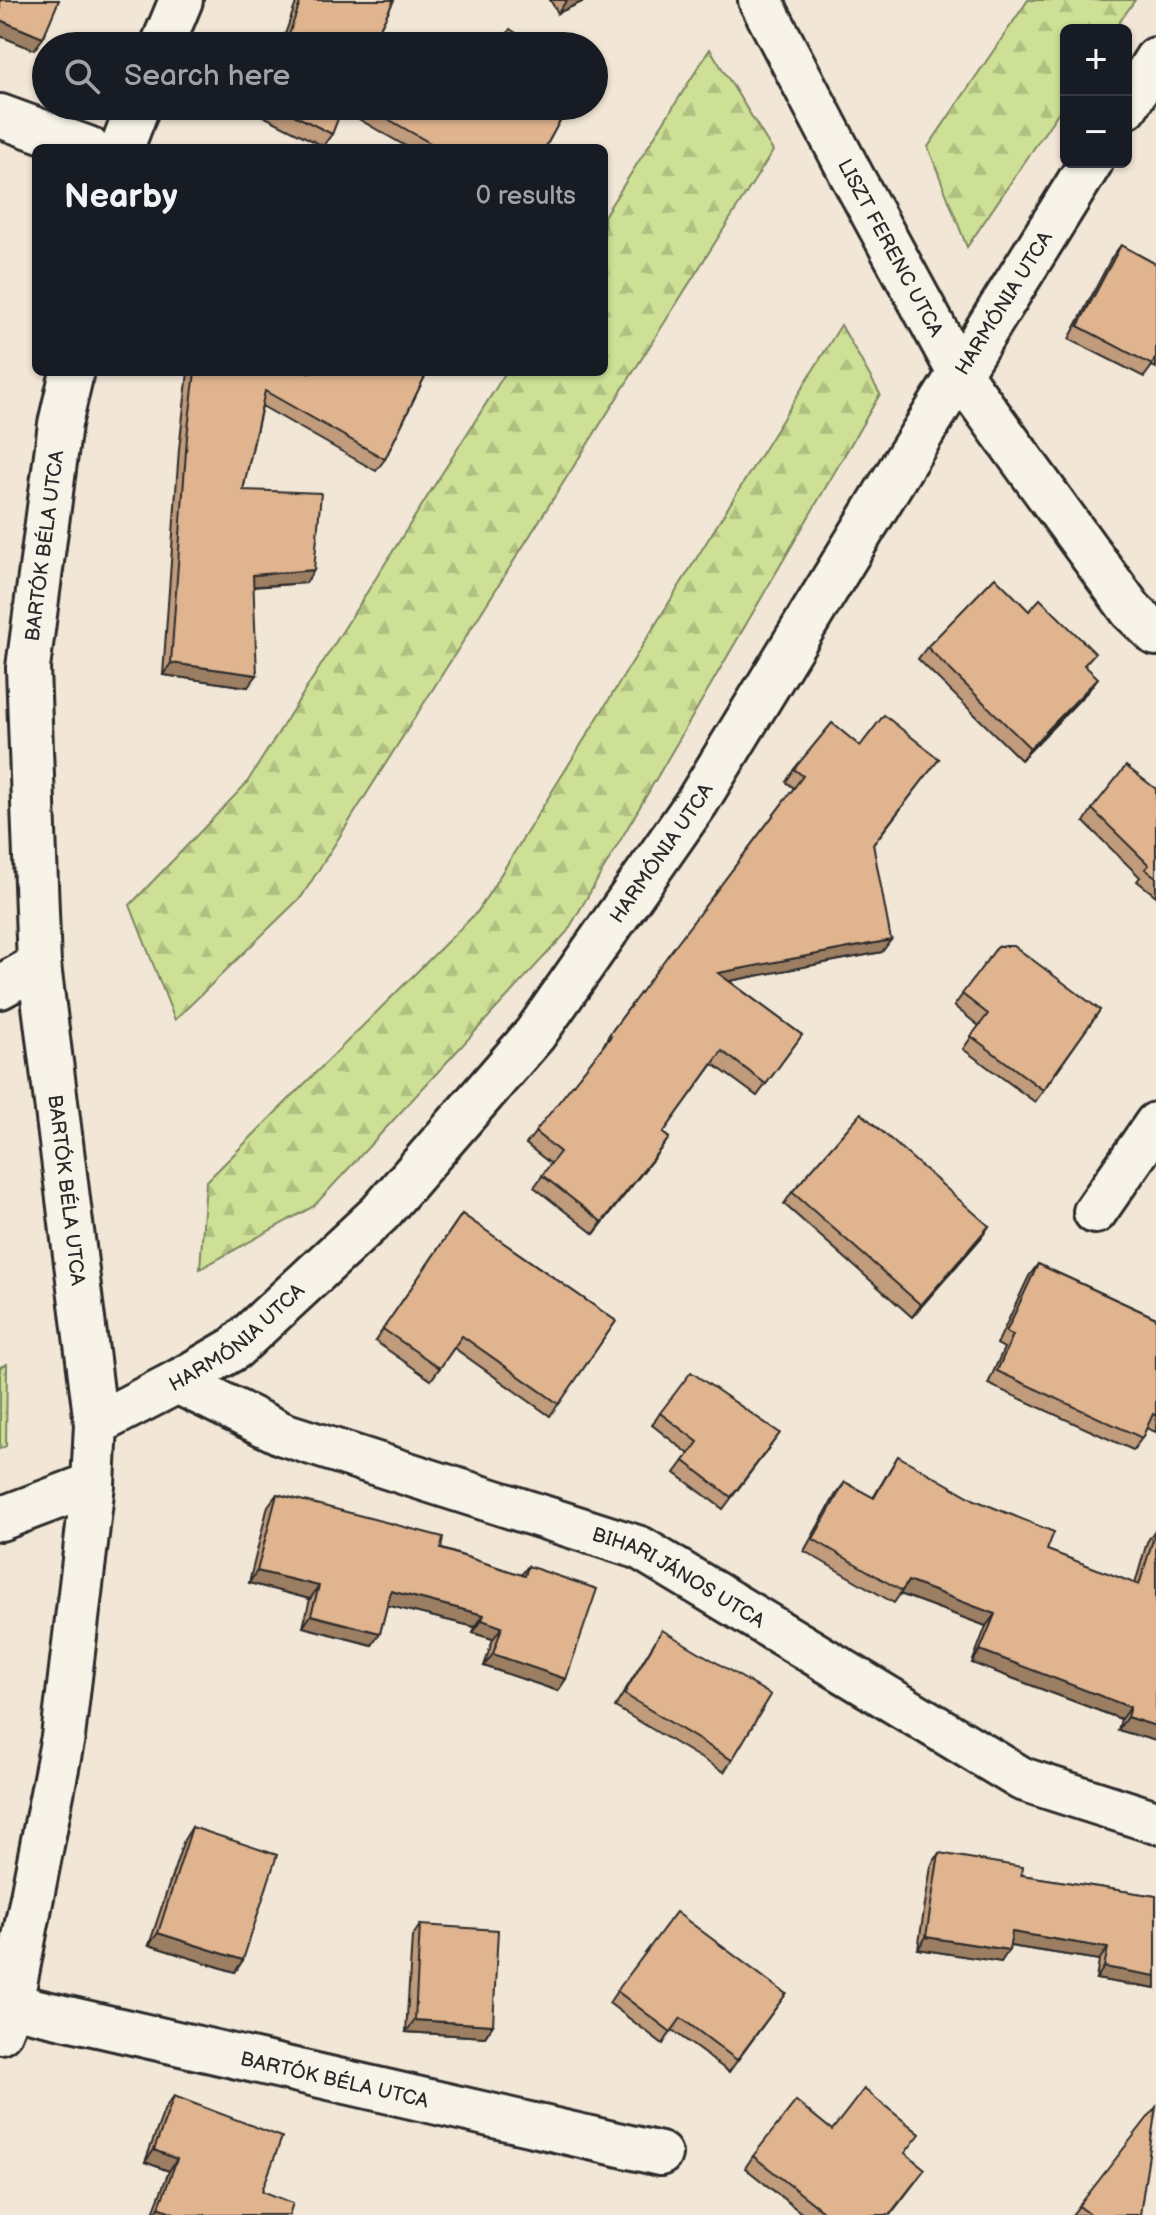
<!DOCTYPE html>
<meta charset="utf-8">
<style>
:root{--surface:#171b24;--page:#20242c;--text:#f1f3f6;--muted:#9ea1a6;--line:#363941}
body{margin:0;font-family:"Balsamiq Sans",sans-serif;background:var(--page);color:var(--text)}
.controls{position:absolute;right:24px;top:24px;display:grid;overflow:hidden;border-radius:12px;box-shadow:0 2px 6px #0004}
.controls button{width:72px;height:72px;display:grid;place-items:center;padding:0;border:0;border-bottom:2px solid var(--line);background:var(--surface);color:var(--text);font:40px sans-serif}
.list{margin:0;padding:0;list-style:none}
h2{display:flex;justify-content:space-between;align-items:center;height:104px;margin:0;padding:0 32px;font-size:34px}
h2 small{font-size:26px;font-weight:400;color:var(--muted)}
.icon{flex:none;width:44px;height:44px;fill:none;stroke:currentColor;stroke-width:2;stroke-linecap:round;stroke-linejoin:round}
.map{position:relative;flex:none;width:1156px;height:2215px;overflow:hidden}
.search{position:absolute;background:var(--surface);box-shadow:0 2px 6px #0004;left:32px;top:32px;width:576px;height:88px;display:flex;align-items:center;gap:20px;box-sizing:border-box;padding:0 28px;border-radius:44px;color:var(--muted);font-size:30px}
.panel{position:absolute;background:var(--surface);box-shadow:0 2px 6px #0004;left:32px;top:144px;width:576px;height:232px;border-radius:12px}
.map>svg:first-child{display:block}
</style>
<div class="map">
<svg width="1156" height="2215" viewBox="0 0 1156 2215">
<defs>
<pattern id="forest-firs" width="22" height="20" patternUnits="userSpaceOnUse" patternTransform="scale(2)"><rect width="22" height="20" fill="#cde095"/><path d="M5 1l3.5 6h-7zM16 11l3.5 6h-7z" fill="#b0c081"/></pattern>
</defs>
<rect width="100%" height="100%" fill="#f2e6d6"/>
<filter id="ink" filterUnits="userSpaceOnUse"><feTurbulence type="fractalNoise" baseFrequency=".0125" numOctaves="2"/><feDisplacementMap in="SourceGraphic" scale="16" xChannelSelector="R" yChannelSelector="G"/><feConvolveMatrix kernelMatrix="1 2 1 2 8 2 1 2 1" color-interpolation-filters="sRGB"/></filter>
<g filter="url(#ink)">
<!-- forest -->
<g fill="url(#forest-firs)" stroke="#7c8660" stroke-width="2">
<path d="M1028 0H1135L1114 30H1066V101L967 247 928 147Z"/>
<path d="M710 49 773 151 302 896 175 1020 130 905 246 784 506 372H604V216Z"/>
<path d="M841 325 880 394 567 932 314 1206 200 1269 206 1182 478 911Z"/>
<path d="M7 1364 6 1446 0 1449V1367Z"/>
</g>
<g fill="none" stroke-linecap="round" stroke-linejoin="round">
<defs>
<g id="minor">
<path id="s1" d="M760 0 852 176 959 373 1131 610 1156 634"/>
<path d="M162 46 181 0"/>
<path d="M1126 107 1156 59"/>
<path d="M0 116 88 148"/>
<path d="M122 148 138 106"/>
<path d="M0 987 39 965"/>
<path d="M1095 1212 1156 1124"/>
<path id="s2" d="M177 1382 283 1434 640 1548 1022 1779 1156 1822"/>
<path id="s3" d="M96 1424 177 1382 235 1348 380 1213 535 1034 697 802 905 461 1091 162"/>
<path d="M0 1519 93 1484"/>
<path id="s4" d="M11 2005 660 2154"/>
<path id="s5" d="M0 2032 11 2005 63 1737 93 1484 96 1424 39 965 28 668 60 424 72 372"/>
</g>
</defs>
<!-- minor casing -->
<use href="#minor" stroke="#2b2b2b" stroke-width="48"/>
<!-- minor -->
<use href="#minor" stroke="#f7f3e8" stroke-width="42"/>
</g>
<!-- wall -->
<g fill="#c09b7b" stroke="#2b2b2b" stroke-width="2">
<path d="M297 0H394L378 32 405 46H281Z"/>
<path d="M550 0H586L558 13Z"/>
<path d="M259 106H568L545 148H409L341 109 332 134 323 146 257 113Z"/>
<path d="M1121 245 1156 264V368L1152 366 1144 377 1069 339 1112 257Z"/>
<path d="M188 372H427L385 459 376 471 262 406 243 490 314 570 306 583 253 587 248 687 163 675 179 449Z"/>
<path d="M927 647 1086 666 1089 690 1021 760 918 659Z"/>
<path d="M860 746 939 759 873 845 882 952 729 981 802 1035 757 1096 713 1064 663 1133 669 1138 660 1150 594 1234 534 1187 551 1164 526 1144 602 1048 609 1035 794 788 786 782 794 769Z"/>
<path d="M1156 789V896L1137 881 1140 877 1084 822 1092 809Z"/>
<path d="M998 946 1100 1010 1035 1102 963 1049 979 1026 954 1006Z"/>
<path d="M792 1192 989 1226 981 1238 912 1317 784 1204Z"/>
<path d="M462 1214 616 1321 550 1416 454 1348 431 1380 375 1341Z"/>
<path d="M1038 1264 1156 1318V1432L1146 1428 1142 1438 1133 1450 988 1384 1004 1348 997 1344 1029 1276Z"/>
<path d="M660 1413 780 1433 723 1509 675 1473 689 1454 652 1425Z"/>
<path d="M898 1456 1047 1550 1135 1584 1147 1542 1155 1530 1156 1741 1118 1730 1121 1719 972 1663 986 1626 900 1594 894 1603 804 1551 836 1494 845 1482 873 1498Z"/>
<path d="M277 1494 521 1575 528 1566 558 1691 484 1666 493 1639 473 1633 475 1627 387 1605 380 1633 372 1645 303 1627 310 1599 249 1583 268 1506Z"/>
<path d="M662 1630 732 1760 724 1772 615 1707Z"/>
<path d="M192 1827 243 1960 235 1972 149 1945 184 1840Z"/>
<path d="M939 1853 1021 1875 1156 1896V1989L1096 1979 1099 1960 1010 1946 1001 1962 918 1949 931 1866Z"/>
<path d="M420 1925 493 2025 485 2037 406 2032 412 1937Z"/>
<path d="M617 1991 786 1994 729 2072 672 2030 663 2044 609 2003Z"/>
<path d="M174 2096 262 2191 289 2215H152L169 2171 145 2162 165 2108Z"/>
<path d="M832 2130 906 2154 916 2181 890 2215H804L745 2168 753 2156Z"/>
<path d="M1079 2206 1140 2215H1072Z"/>
</g>
<!-- shaded-wall -->
<g fill="#9c7e64" stroke="#2b2b2b" stroke-width="2">
<path d="M567 0H586L558 13Z"/>
<path d="M0 20 43 38 34 50 0 36Z"/>
<path d="M314 570 306 583 244 587 253 575Z"/>
<path d="M171 663 257 675 248 687 163 675Z"/>
<path d="M1098 678 1089 690 1021 760 1030 748Z"/>
<path d="M891 940 882 952 709 985 718 973Z"/>
<path d="M669 1138 660 1150 594 1234 602 1222Z"/>
<path d="M989 1226 981 1238 912 1317 921 1305Z"/>
<path d="M257 1571 319 1586 310 1599 249 1583Z"/>
<path d="M908 1581 995 1614 986 1626 900 1594Z"/>
<path d="M391 1591 484 1615 475 1627 382 1604Z"/>
<path d="M311 1615 380 1633 372 1645 303 1627Z"/>
<path d="M482 1620 502 1627 493 1639 473 1633Z"/>
<path d="M980 1650 1130 1707 1121 1719 972 1663Z"/>
<path d="M493 1654 566 1679 558 1691 484 1666Z"/>
<path d="M1127 1717 1156 1726V1741L1118 1730Z"/>
<path d="M1012 1932 1108 1948 1099 1960 1004 1945Z"/>
<path d="M158 1933 243 1960 235 1972 149 1945Z"/>
<path d="M926 1937 1009 1950 1001 1962 918 1949Z"/>
<path d="M1104 1967 1156 1976V1989L1096 1979Z"/>
<path d="M415 2020 493 2025 485 2037 406 2032Z"/>
<path d="M154 2150 177 2159 169 2171 145 2162Z"/>
<path d="M159 2207 178 2214 153 2215Z"/>
</g>
<!-- building -->
<g fill="#dfb48f" stroke="#2b2b2b" stroke-width="2">
<path d="M0 0H59L43 38 0 20Z"/>
<path d="M301 0H394L378 32 405 46H285Z"/>
<path d="M510 29 536 46H501Z"/>
<path d="M276 106H343L332 134Z"/>
<path d="M365 106H568L545 148H439Z"/>
<path d="M1121 245 1156 264V357L1152 365 1078 326Z"/>
<path d="M195 372H427L385 459 265 391 243 490 321 493 314 570 253 575 257 675 171 663 187 437Z"/>
<path d="M995 577 1029 611 1040 599 1095 653 1084 665 1098 678 1030 748 927 647Z"/>
<path d="M884 715 939 759 873 844 891 940 718 973 802 1035 766 1084 722 1051 663 1133 669 1138 602 1222 542 1175 560 1152 535 1132 611 1036 609 1035 677 943 803 776 794 769 832 723 860 746Z"/>
<path d="M1126 766 1156 789V877L1145 869 1149 865 1092 809Z"/>
<path d="M998 946H1014L1100 1010 1043 1090 971 1036 988 1014 962 994Z"/>
<path d="M861 1113 989 1226 921 1305 792 1192Z"/>
<path d="M462 1214 616 1321 559 1404 462 1336 440 1368 383 1329Z"/>
<path d="M1038 1264 1156 1318V1416L1153 1414 1142 1438 997 1371 1013 1335 1006 1332Z"/>
<path d="M691 1372 780 1433 731 1497 684 1461 698 1442 660 1413Z"/>
<path d="M898 1456 975 1500 1054 1532 1047 1550 1139 1585 1156 1530V1726L1127 1717 1130 1707 980 1650 995 1614 908 1581 902 1591 813 1539 845 1482 874 1498Z"/>
<path d="M277 1494 443 1537 441 1549 525 1576 528 1566 597 1589 566 1679 493 1654 502 1627 482 1620 484 1615 391 1591 380 1633 311 1615 319 1586 257 1571Z"/>
<path d="M662 1630 771 1695 732 1760 624 1694Z"/>
<path d="M192 1827 277 1855 243 1960 158 1933Z"/>
<path d="M939 1853 1022 1867 1021 1875 1156 1896V1976L1104 1967 1108 1948 1012 1932 1009 1950 926 1937Z"/>
<path d="M676 1912 786 1994 737 2060 681 2018 671 2032 617 1991Z"/>
<path d="M420 1925 498 1930 493 2025 415 2020Z"/>
<path d="M864 2089 920 2134 905 2153 925 2169 889 2215H828L753 2156 796 2101 832 2130Z"/>
<path d="M174 2096 282 2137 262 2191 293 2203 289 2215H178L159 2207 177 2159 154 2150Z"/>
<path d="M1156 2107 1140 2215H1091L1079 2206Z"/>
</g>
</g>
<g text-anchor="middle" stroke-width="6" stroke-linejoin="round" paint-order="stroke">
<!-- street labels -->
<g font-size="20" fill="#2b2b2b" stroke="#f7f3e8">
<text dy="7" stroke="none"><textPath href="#s1" startOffset="280">LISZT FERENC UTCA</textPath></text>
<text dy="7" stroke="none"><textPath href="#s3" startOffset="1462">HARMÓNIA UTCA</textPath></text>
<text dy="7" stroke="none"><textPath href="#s5" startOffset="1500">BARTÓK BÉLA UTCA</textPath></text>
<text dy="7" stroke="none"><textPath href="#s3" startOffset="814">HARMÓNIA UTCA</textPath></text>
<text transform="translate(67 1190) rotate(83)" y="7">BARTÓK BÉLA UTCA</text>
<text dy="7" stroke="none"><textPath href="#s3" startOffset="166">HARMÓNIA UTCA</textPath></text>
<text dy="7" stroke="none"><textPath href="#s2" startOffset="540">BIHARI JÁNOS UTCA</textPath></text>
<text dy="7" stroke="none"><textPath href="#s4" startOffset="332">BARTÓK BÉLA UTCA</textPath></text>
</g>
</g>
</svg>
<div class="controls">
<button>+</button>
<button>−</button>
</div>
<div class="search"><svg class="icon" aria-label="search" viewBox="0 0 24 24"><circle cx="10" cy="10" r="6"/><path d="M15 15l6 6"/></svg>Search here</div>
<section class="panel">
<h2>Nearby<small>0 results</small></h2>
<ul class="list">
</ul>
</section>
</div>
